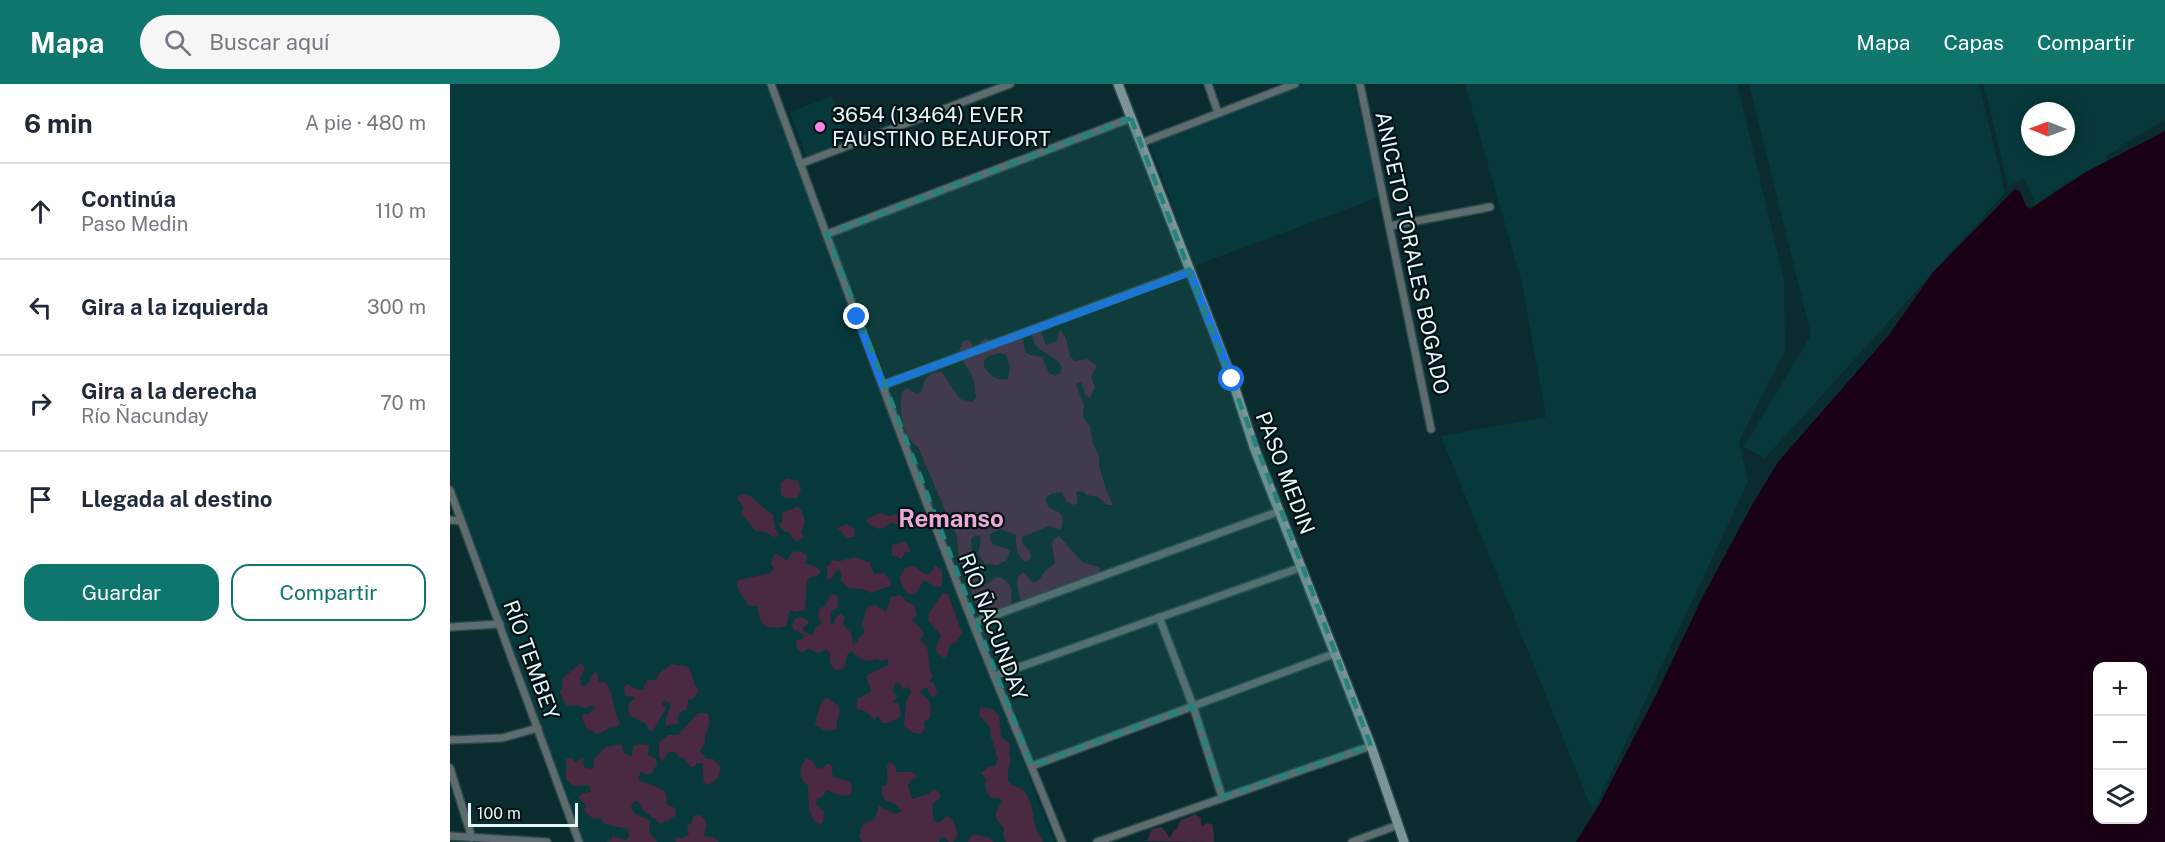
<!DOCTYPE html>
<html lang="es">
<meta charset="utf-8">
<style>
:root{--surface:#fff;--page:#f6f6f7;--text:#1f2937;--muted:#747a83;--line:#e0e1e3;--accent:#0f766e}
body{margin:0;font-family:"Public Sans",sans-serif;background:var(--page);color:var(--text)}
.controls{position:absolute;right:18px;bottom:18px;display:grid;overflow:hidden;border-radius:12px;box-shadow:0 3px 15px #0003}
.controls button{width:54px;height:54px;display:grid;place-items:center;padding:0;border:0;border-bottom:2px solid var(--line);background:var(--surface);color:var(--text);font:30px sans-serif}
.compass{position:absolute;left:1571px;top:18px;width:54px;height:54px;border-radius:50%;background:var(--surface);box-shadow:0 3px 15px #0003;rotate:271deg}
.scale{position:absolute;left:18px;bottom:15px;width:110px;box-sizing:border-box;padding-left:6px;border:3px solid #e4f6f8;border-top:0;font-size:16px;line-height:21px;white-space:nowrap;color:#e4f6f8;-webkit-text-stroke:4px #051213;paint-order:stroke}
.stop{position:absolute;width:18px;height:18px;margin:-14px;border:4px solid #1a73e8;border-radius:50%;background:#fff}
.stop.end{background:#1a73e8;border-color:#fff;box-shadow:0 2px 6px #0008}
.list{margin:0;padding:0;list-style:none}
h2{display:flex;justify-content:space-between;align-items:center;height:78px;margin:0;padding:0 24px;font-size:26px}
h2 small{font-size:20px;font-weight:400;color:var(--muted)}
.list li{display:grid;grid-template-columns:39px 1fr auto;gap:18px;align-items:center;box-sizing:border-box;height:96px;padding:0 24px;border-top:2px solid var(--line)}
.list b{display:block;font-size:22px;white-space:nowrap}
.list p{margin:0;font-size:20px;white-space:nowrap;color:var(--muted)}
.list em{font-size:20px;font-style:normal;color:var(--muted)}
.actions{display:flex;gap:12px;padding:18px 24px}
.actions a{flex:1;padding:14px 0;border:2px solid var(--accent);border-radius:18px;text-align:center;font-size:21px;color:var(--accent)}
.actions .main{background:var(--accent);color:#fff}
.icon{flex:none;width:33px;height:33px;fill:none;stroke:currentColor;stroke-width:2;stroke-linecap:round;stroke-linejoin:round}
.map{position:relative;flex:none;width:1715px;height:758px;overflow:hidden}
header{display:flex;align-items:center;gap:36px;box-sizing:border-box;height:84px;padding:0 30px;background:var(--accent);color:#fff}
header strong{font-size:28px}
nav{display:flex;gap:33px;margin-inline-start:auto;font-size:21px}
.search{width:420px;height:54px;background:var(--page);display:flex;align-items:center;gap:15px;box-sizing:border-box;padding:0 21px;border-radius:33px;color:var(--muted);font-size:22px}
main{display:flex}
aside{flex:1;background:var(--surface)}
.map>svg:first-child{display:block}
</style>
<header>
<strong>Mapa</strong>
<div class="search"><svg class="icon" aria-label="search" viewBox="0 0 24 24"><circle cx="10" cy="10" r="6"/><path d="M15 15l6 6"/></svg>Buscar aquí</div>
<nav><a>Mapa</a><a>Capas</a><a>Compartir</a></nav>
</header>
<main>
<aside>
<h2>6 min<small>A pie · 480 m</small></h2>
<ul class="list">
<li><svg class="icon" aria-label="ahead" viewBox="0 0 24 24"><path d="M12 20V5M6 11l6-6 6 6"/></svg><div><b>Continúa</b><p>Paso Medin</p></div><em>110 m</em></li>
<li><svg class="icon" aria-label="left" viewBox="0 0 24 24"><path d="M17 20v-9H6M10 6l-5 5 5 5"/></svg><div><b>Gira a la izquierda</b></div><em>300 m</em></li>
<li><svg class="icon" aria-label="right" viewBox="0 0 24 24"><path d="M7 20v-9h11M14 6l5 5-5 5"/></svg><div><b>Gira a la derecha</b><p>Río Ñacunday</p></div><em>70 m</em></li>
<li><svg class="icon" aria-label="arrive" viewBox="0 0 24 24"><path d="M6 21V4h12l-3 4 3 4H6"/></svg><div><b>Llegada al destino</b></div></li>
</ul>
<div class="actions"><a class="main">Guardar</a><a>Compartir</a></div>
</aside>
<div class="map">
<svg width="1715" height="758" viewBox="0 0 1715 758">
<rect width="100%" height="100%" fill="#0a2c2f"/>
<!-- built -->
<g fill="#07383b" fill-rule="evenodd">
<path d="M0 0H320L604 758H134L0 394Z"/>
<path d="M853 0H904L929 113 744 182 700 59Z"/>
<path d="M1015 0H1287L1334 196 1335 266 1289 357 1298 398 1143 728 991 352 1096 333 1072 199Z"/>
<path d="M1299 0H1529L1555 109 1315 374 1294 363 1361 251Z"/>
<path d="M1534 0H1715V36L1688 51 1656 73 1680 115 1645 134 1623 94 1586 120 1574 95 1558 102ZM1580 27H1616V63H1580Z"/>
<path d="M382 12 399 58 357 74 340 28Z"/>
</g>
<!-- green -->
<g fill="#4a2a41" fill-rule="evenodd">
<path d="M586 245 591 248 596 261 607 257 610 245 616 255 620 273 625 277 638 275 647 282 641 293 645 303 640 314 635 310 631 298 626 300 634 322 633 333 640 343 643 360 649 371V382L656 405 663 421H657L648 413 637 411 632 407 626 408 628 419 623 421 617 418 612 408 600 410 596 414C596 425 602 424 610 429L613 434 611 446 599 442 572 453V459L580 468 581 474 576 478C566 472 566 462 566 451L550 445 540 450C539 464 550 461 560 466L557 476 547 481 535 480 528 470 531 453 526 451 521 455 522 472 518 483H512L509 478 507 453 468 363C452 354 449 324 452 308L457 304 467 310 472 307C473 296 480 286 492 288L510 315 522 318 526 314C525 307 525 299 523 294 517 279 504 274 513 257L520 256 523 262 528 263 531 257 536 254 541 257 569 251 573 255 575 268 580 271 592 273 599 289 605 292 610 289 612 283C603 267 583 270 582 249ZM550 269 556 271 560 283 558 295C549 298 539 291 534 283V277L538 272Z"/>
<path d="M337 394 348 397 351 406 347 414H335L331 410V398Z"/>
<path d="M292 410 301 412 311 422 323 431 325 445 329 451 324 453 312 447 307 448 291 430 293 423 287 414Z"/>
<path d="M346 423H349C354 430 357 440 351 447L354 453 346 458 338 448 333 447 329 441 333 436 332 429Z"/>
<path d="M430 429 440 432 449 429 456 441 449 442 441 438C433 447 426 447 417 438L418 434Z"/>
<path d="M397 440 404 444 405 453 396 454 388 444Z"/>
<path d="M609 452 632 478 649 483 652 488V493C644 503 632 500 621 504 617 505 614 509 609 511 605 514 600 513 596 516 583 524 574 533 569 511 568 504 566 500 568 493L573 488 582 498 588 497 595 487 605 479 602 461 604 455Z"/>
<path d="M453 458H456L461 468H455L452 475 442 471V461Z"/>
<path d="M344 467 355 469 357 474 355 480 365 482 371 487 367 492 360 493 357 497 355 526 346 528 340 526 336 542C318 547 308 542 308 522H299L288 505 287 499 289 496 321 489 324 484 321 480 324 471 328 470 337 477 340 471Z"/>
<path d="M404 473 419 478 424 490 434 489 441 498V501C434 505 428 505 421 509L412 505 399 504 391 497V488L388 485 381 495H377V482L380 481 382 476 390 477Z"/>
<path d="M485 481 492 486V502L485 503 474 496C472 498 467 508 466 509 456 515 450 499 450 493L455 484 464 482 477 491 482 488Z"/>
<path d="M522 489 527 492 532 503 547 493C564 497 562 506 561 521 560 529 564 522 559 530L547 533 535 532C525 521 522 508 517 493Z"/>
<path d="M493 509 498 510 512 549 505 559 499 561 498 571 494 574 485 567 491 551 478 537 479 529Z"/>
<path d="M384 510 389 514 387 519 389 523 381 527 380 539 384 540 385 534 390 530 395 533 393 541 401 549 403 560 407 559 409 554 415 548 411 541 418 522 425 521 436 528 441 513 451 511 457 518 464 521 467 530 462 537 468 541 474 550 470 556 477 562 480 587 483 592 479 597 484 600 487 608 485 613 481 612 477 604H473L470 609 478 615 481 624 480 634 474 638 475 645 470 650 463 649 454 642 456 617 461 609 459 603 452 605 450 599 445 600 443 606 447 613 443 619H449L451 632 439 639H432L428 631 425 636 415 627 406 625 408 614 421 608C422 601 415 598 417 591L438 581V575L432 577 427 575 419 577 410 575 408 571 405 572 402 567 397 571 394 584 386 587 379 578 381 571 376 565 368 569 358 564 352 569 347 564 346 556 353 555V550L343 545C341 538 344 536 350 532L357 536 359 539 354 543 353 546 360 551H363L366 543 372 539 368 533 369 525 375 522 380 512Z"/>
<path d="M131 579 135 585 130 594 131 601 135 602 139 598 144 589 147 588 149 598 156 599C166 614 161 624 170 638L167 643 158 644 153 648 146 650 136 644 132 633 134 630H139L146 623 140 622 134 624 127 621 118 622 114 618 110 608 113 600 112 595Z"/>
<path d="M221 580 239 583 244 597V600L249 606 243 615 238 616 237 625 229 629 228 639 216 642V634L221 621 215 616 212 620 216 625C211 633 207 639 203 647L199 646 196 640 179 631 178 621 185 614 182 612H175L174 603 178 600 183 604 193 606 197 596H206L209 590Z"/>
<path d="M378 614C398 626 386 627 387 645L376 647 365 641C367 631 369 623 374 615Z"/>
<path d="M530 623 543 625 549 632 551 653 560 660 559 670 561 677 558 686V697C563 704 572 702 577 711 584 724 582 733 586 744 588 749 591 753 593 758H556L553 752 554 744C539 727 548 732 551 716L549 714H541C536 708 534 704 536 695L531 689 538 683 545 682 548 675 541 653 540 643 529 631Z"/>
<path d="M248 629H258L260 640 256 648 255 659 250 667 256 675H263L271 683 268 694 259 701 254 699 252 679H247L245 682 241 683 234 674 228 673 226 668H219L212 677 209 673V659L218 651H228Z"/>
<path d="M171 660 174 669 182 673 183 662 189 660 199 661 198 671 206 675 207 680 201 690H196L191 688 188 695C195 701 213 702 216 710 217 713 216 717 216 720L225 724 226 731 216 738 215 737 211 740 192 725 188 717H184L181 723C184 733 194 732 200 737L199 747 207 758H156L161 756 163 752 176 756 179 752 178 745 155 740 150 734 143 735 134 726 136 721 128 714 133 709 141 708 140 703 137 701 124 702 116 696V675L122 674 125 678 133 674 134 683 140 685 143 684 144 675 156 663Z"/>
<path d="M356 674 363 677 367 685 373 684 376 680H381L383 693 399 697 402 702 401 711 391 712 377 706 372 713 367 715 366 720 374 728 373 737 370 741C356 731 359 717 358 702 348 691 348 686 356 674Z"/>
<path d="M439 678 445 681 447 688H462L466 691V695L461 696 458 701 462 715 478 710 484 705 490 709V714L482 721 484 737 489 739 497 732 502 735 508 750 503 758H499L494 753 489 755V758H412L409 752 412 741 425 735 429 722 445 730 452 727 444 719 435 717 432 710V702L436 701C440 693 434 684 439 678Z"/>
<path d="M745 730 751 734V742L758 739 763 741 764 758 697 757 702 745 712 743 720 754 724 746 727 745 730 737Z"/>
<path d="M250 731C260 738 255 744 254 752L263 753 269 758H226L225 755 227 753 232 754 239 751 237 741 242 739 243 732Z"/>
<path d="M525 750 540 754 543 758H518L520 753Z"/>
</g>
<!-- water -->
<path fill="#1b0115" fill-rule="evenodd" d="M1715 47V758H1126L1149 721 1206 611 1252 514 1302 421 1328 378 1439 251 1483 188 1565 105 1570 107 1576 122 1580 125 1634 89ZM1648 582H1692V736H1648Z"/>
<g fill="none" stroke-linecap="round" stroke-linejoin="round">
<defs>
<g id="street">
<path d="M321 0C387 180 453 361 523 540 552 613 583 685 612 758"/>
<path d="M758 0 768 29"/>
<path d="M910 0 981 345"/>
<path d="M691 59 845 0"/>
<path d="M350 80 560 0"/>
<path d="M940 142 1040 123"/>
<path d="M377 150 681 34"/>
<path d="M433 301 740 187"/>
<path d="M0 406 129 758"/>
<path d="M0 436 11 437"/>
<path d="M709 533 743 622 772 713"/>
<path d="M523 539 830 427"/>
<path d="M0 543 50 540"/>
<path d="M544 592 852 483"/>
<path d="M0 656 52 654 88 644"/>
<path d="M582 682 886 569"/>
<path d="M0 684 22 754"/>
<path d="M0 752 97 758"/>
<path d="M647 758 921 662"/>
<path d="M902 758 948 741"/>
</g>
<path id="secondary" d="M668 0 782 295 804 363 921 662 954 758"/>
</defs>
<!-- street casing -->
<use href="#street" stroke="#29484b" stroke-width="10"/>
<!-- secondary casing -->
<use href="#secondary" stroke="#29484b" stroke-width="12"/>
<!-- street -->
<use href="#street" stroke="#5e6c6d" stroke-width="7"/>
<!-- secondary -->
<use href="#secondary" stroke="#7c9495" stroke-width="9"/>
</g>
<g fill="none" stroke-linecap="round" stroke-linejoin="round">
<!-- route -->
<path stroke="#1a73e8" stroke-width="8" d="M407 233 433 301 740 188 782 295"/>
</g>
<!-- marked area -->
<path fill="#24837c" fill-opacity="0.2" stroke="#24837c" stroke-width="4.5" stroke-dasharray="12 8" stroke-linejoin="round" d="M681 34 921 662 772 713 743 622 582 682 377 150Z"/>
<!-- markers -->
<circle fill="#ff85df" stroke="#051213" stroke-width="2" cx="370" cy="43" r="6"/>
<g text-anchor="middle" stroke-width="4.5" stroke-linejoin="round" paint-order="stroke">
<!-- poi labels -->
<g font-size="21" fill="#e4f6f8" stroke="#051213" text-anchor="start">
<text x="382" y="38">3654 (13464) EVER<tspan x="382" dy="24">FAUSTINO BEAUFORT</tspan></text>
</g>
<!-- street labels -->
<g font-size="21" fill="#e4f6f8" stroke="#051213">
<text transform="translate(962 169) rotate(78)" y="7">ANICETO TORALES BOGADO</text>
<text transform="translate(835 389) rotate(69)" y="7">PASO MEDIN</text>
<text transform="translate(543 543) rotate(69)" y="7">RÍO ÑACUNDAY</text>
<text transform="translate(81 576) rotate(70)" y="7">RÍO TEMBEY</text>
</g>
<!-- quarter labels -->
<g font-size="24" font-weight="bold" fill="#eca9d8" stroke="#051213">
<text x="501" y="443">Remanso</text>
</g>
</g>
</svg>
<div class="controls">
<button>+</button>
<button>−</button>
<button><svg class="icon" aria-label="layers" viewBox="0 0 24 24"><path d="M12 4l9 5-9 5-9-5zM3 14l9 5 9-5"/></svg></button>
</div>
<svg class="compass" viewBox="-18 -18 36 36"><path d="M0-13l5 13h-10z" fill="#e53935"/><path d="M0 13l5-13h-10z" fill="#747a83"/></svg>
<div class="scale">100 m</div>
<div class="stop" style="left:782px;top:295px"></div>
<div class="stop end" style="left:407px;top:233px"></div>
</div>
</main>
